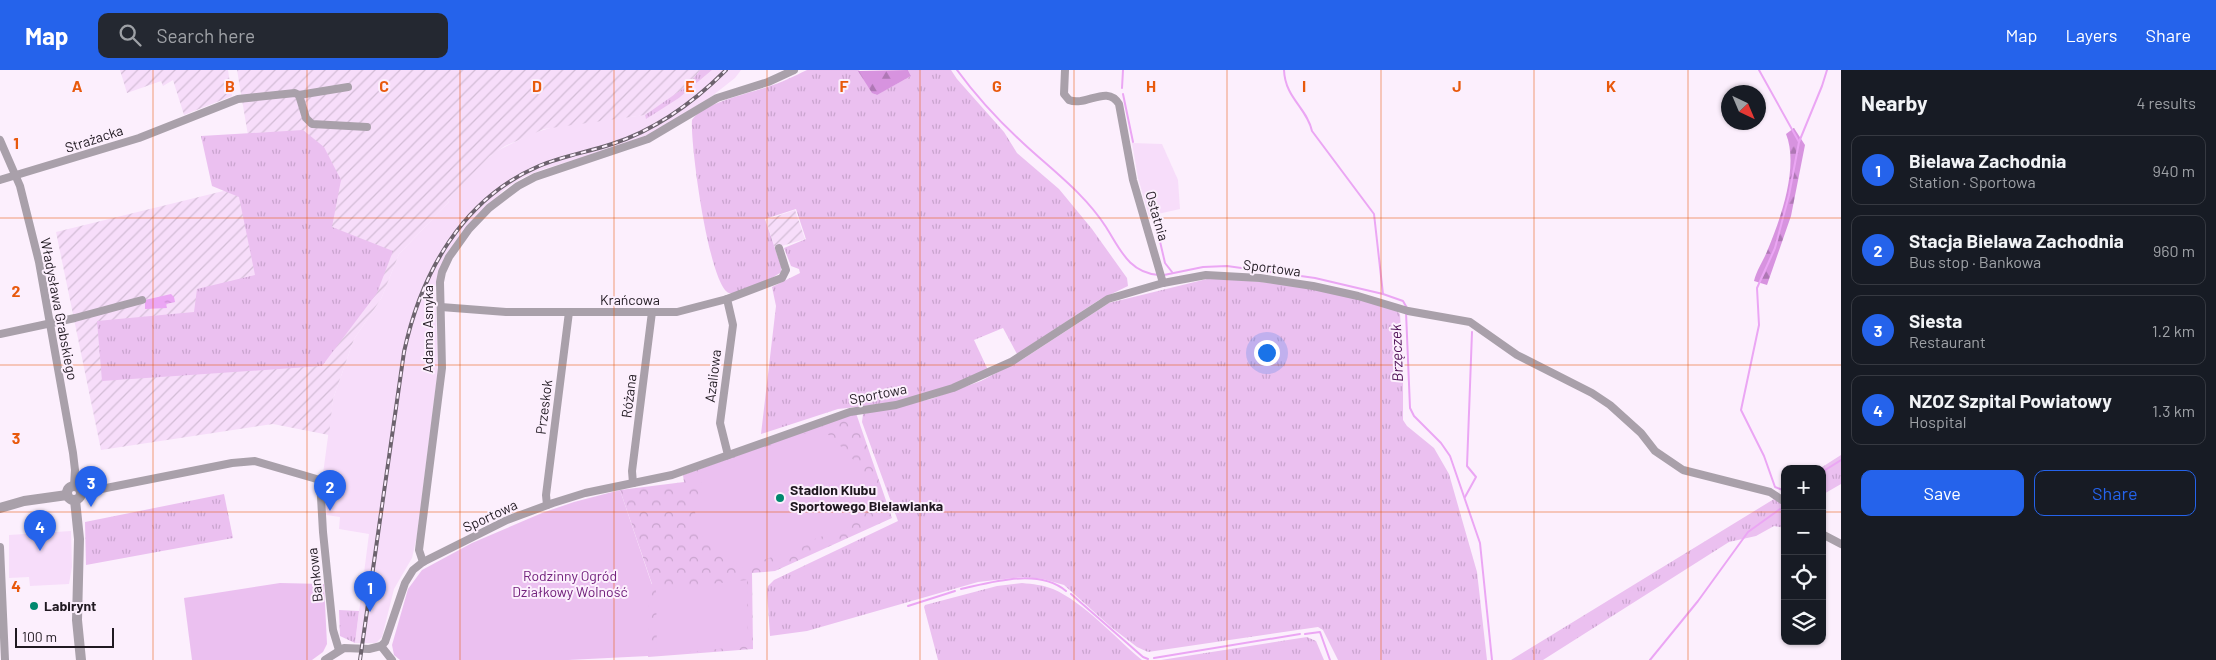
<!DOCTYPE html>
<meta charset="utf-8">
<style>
:root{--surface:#171b24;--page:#242831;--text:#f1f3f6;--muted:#9ea1a6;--line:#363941;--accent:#2563eb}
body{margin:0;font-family:Barlow,sans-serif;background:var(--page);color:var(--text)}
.controls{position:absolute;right:15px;bottom:15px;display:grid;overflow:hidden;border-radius:10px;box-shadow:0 1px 4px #0004}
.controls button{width:45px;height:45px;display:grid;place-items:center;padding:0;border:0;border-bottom:1px solid var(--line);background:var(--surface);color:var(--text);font:25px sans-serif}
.compass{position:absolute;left:1721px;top:15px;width:45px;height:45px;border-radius:50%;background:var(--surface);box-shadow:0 1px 4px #0004;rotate:136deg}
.scale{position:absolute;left:15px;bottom:12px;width:99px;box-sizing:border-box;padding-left:5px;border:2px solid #201921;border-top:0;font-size:14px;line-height:18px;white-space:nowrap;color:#201921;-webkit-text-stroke:4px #fceffd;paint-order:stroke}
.you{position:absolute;left:1266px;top:282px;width:18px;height:18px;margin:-12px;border:4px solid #fff;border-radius:50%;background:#1a73e8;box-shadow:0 0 0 8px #1a73e833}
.badge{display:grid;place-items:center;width:32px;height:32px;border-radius:50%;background:var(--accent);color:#fff;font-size:16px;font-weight:700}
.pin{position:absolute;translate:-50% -41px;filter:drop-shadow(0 1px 2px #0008)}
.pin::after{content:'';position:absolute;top:26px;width:18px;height:15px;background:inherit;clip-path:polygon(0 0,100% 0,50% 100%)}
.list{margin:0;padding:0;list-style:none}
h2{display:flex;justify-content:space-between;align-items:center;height:65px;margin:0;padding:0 20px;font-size:21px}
h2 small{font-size:16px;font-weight:400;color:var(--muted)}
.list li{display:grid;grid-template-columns:32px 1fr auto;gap:15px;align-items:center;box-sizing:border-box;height:70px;margin:0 10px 10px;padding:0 10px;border:1px solid var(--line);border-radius:10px}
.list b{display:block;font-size:19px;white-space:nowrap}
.list p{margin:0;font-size:16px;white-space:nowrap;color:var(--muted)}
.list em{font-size:16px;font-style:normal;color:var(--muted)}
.actions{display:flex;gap:10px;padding:15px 20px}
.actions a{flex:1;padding:11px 0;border:1px solid var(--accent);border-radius:10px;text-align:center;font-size:18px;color:var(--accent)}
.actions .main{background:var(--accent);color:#fff}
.icon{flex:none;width:28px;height:28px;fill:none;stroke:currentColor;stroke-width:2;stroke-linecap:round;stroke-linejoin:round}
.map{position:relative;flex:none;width:1841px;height:590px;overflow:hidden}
header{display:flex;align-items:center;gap:30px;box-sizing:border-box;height:70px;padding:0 25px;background:var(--accent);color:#fff}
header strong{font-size:24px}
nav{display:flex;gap:28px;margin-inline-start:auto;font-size:18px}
.search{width:350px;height:45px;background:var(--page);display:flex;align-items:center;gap:12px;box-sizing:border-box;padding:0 18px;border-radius:10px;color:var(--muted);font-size:19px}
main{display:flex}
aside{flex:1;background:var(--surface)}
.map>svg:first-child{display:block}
</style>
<header>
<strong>Map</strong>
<div class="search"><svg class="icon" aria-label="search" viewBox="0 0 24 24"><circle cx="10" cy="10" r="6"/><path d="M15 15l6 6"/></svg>Search here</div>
<nav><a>Map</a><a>Layers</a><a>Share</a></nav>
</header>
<main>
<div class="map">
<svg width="1841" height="590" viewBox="0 0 1841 590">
<defs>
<pattern id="industrial-furrows" width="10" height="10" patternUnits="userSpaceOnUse" patternTransform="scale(1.25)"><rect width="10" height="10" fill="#f7ddfa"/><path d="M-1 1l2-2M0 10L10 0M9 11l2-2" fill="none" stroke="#d3bdd6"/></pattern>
<pattern id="grass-tufts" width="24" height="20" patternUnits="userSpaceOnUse" patternTransform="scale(1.25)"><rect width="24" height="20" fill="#ebc0f0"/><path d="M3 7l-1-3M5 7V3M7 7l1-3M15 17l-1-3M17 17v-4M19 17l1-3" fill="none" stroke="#c9a4ce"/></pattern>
<pattern id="forest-firs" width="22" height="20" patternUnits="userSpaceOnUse" patternTransform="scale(1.25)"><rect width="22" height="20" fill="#d793df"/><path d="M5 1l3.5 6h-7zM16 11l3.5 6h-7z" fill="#ae77b4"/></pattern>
<pattern id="park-crowns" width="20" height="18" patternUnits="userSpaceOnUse" patternTransform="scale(1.25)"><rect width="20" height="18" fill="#ebc0f0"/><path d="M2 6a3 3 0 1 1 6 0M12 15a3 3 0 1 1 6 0" fill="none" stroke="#c9a4ce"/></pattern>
<pattern id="water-ripples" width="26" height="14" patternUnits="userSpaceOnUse" patternTransform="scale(1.25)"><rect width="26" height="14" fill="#eba6f4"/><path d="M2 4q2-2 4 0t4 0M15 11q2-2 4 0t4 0" fill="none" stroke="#c98ed1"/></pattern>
</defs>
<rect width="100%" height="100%" fill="#fceffd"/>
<!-- built -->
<g fill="#f7ddfa">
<path d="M712 0H741L735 8 698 37 669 56 624 75 544 99 524 107 505 119 464 159 444 188 435 218 438 299 417 466 412 488 394 519 382 567 376 573H355L369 464 339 459 340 447 326 445 323 404 333 329 354 269 381 229 399 184 449 132 447 130 477 98 495 82 533 63 557 56 645 45 646 48 679 28Z"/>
<path d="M1132 73 1162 74 1178 110 1180 139 1149 146 1138 108Z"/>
<path d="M71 461 72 497 69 514 30 516 29 507 9 508V465Z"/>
</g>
<!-- industrial -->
<g fill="url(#industrial-furrows)">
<path d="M120 0H228L232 26 184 45 173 10 163 16 161 11 127 23Z"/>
<path d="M237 0H700L693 9 695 11 645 45 544 59 505 76 490 86 447 130 449 132 399 184 381 229 354 269 333 329 329 365 273 354 101 380 56 162 256 113Z"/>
<path d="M795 140 805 169 775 178 766 150Z"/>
</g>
<!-- grass -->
<g fill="url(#grass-tufts)">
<path d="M700 0H712L679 28 646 49 645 45 694 11 693 9Z"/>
<path d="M807 0H859L876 25 911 6 908 0H951L957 9 1004 62 1017 83 1059 119 1092 159 1127 208 1128 216 1099 230 1017 284 1003 258 974 270 988 300 972 308 923 325 891 333 838 339 761 364 776 236 772 217 800 203 799 199 791 196 784 178 806 169 796 139 765 149 781 196V202C775 208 736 225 729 223 709 216 690 73 692 50 703 33 748 24 767 17 781 13 794 6 807 0Z"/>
<path d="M303 60 324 77 341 110 332 157 393 181 377 223 322 296 102 311 97 251 194 242 197 219 255 205 239 127 212 116 201 66Z"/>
<path d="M1211 208C1256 211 1301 215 1345 225 1362 230 1379 236 1397 241L1400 244 1403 292V350L1407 356 1434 378 1449 404 1477 502 1487 590H1338L1323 560 1318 557 1148 582 1137 577 1111 557 1064 515 1043 509 1023 507 978 512 807 561 770 566 767 521 768 516 774 510 898 451 862 352 863 344 931 329 981 311 1023 289 1109 233Z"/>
<path d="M1841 385V414L1822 425V399H1819Z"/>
<path d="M224 424 233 468 86 495 85 452Z"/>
<path d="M1774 429 1785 436V458L1774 456 1756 466 1729 472 1543 590H1511Z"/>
<path d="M1022 513C1033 514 1043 515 1053 519 1085 533 1115 568 1142 590H938L924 537 925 535 997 516Z"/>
<path d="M339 540 359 541 355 573 340 566Z"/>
<path d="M1307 567 1316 571 1324 590H1161Z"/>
</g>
<!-- forest -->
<g fill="url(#forest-firs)">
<path d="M908 0 911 6 877 25 872 23 858 1Z"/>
<path d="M1794 58 1805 75 1791 146 1767 215 1754 211C1757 199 1764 190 1768 179 1781 148 1799 96 1786 64Z"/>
</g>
<!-- park -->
<path fill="url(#park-crowns)" d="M856 343 892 448 775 501 752 503 753 579 648 587V515L652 514 620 420 684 412 683 405Z"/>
<!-- garden -->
<g fill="#ebc0f0">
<path d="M821 358C861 395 876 403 849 457L809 471 810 474 740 498 738 494C713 480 688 464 697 430 701 416 704 414 699 400Z"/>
<path d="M620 420 652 515H648V586L568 590H400L394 585 392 575 408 519 422 500 472 473 542 443 574 432Z"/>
<path d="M747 510 748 576 657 585 656 520Z"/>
<path d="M280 513 324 514 327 574 323 582 312 590H192L184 528Z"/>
</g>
<!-- water -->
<path fill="url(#water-ripples)" d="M171 224 174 227 175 232 166 234 167 238 145 239V230Z"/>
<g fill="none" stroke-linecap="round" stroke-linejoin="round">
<!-- stream -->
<g stroke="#eba6f4" stroke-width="2">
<path d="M957 0C976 26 1000 52 1023 73 1052 100 1084 123 1106 157 1120 179 1129 203 1159 205"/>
<path d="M1284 0C1285 28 1307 38 1312 61L1374 144 1383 224 1403 231 1407 238"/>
<path d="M1759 0 1799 72"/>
<path d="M1122 18 1123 0"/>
<path d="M1123 24 1133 72"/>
<path d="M1149 124 1165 193 1172 202"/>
<path d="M1164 205 1203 197 1227 196 1315 208 1383 224"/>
<path d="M1406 242 1410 338 1414 346 1441 373 1450 386 1480 473 1492 590"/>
<path d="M1822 402 1841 390"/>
<path d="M1785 421 1775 417 1764 386 1741 340 1759 255 1757 218 1775 178 1789 125 1799 72 1822 16 1827 0"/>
<path d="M1465 427 1476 407 1467 396 1472 262"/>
<path d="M961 519C993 512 1038 498 1066 521"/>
<path d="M1071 524 1143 587 1148 589"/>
<path d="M908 536 955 521"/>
<path d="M1305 564 1320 562 1330 590"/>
<path d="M1154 588 1300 564"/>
<path d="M1650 590 1698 531 1748 462 1780 439"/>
</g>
<!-- minor -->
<g stroke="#a9a0aa" stroke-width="8">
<path d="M1065 0 1064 24 1069 30C1086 37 1107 14 1119 34L1133 110 1163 213"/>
<path d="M299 25 306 48 312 54 367 57"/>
<path d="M0 70 20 116 39 192 73 383 75 400 74 416"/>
<path d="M0 110 139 68 238 29 295 23 299 25 348 17"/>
<path d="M727 229 733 255 720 353 728 385"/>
<path d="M441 237 506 242H677L727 229 782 208 786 200 779 178"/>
<path d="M0 264 75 248 142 230"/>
<path d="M633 413 632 401 652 242"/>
<path d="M81 423 232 393 255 391 320 410 323 462 333 560 339 580"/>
<path d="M547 435 546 425 569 242"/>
<path d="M1822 464 1841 474"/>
<path d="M0 477 5 590"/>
<path d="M423 492 419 480 442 298 440 212 442 202 449 187 469 159 489 138 518 116 535 107 648 69 717 28 768 12 794 0"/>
<path d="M381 576 392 590"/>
<path d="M325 590 344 578 369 579 381 576 385 572 405 513 413 500 423 492 507 450 553 433 585 423 672 405 850 342 896 335 953 318 1011 292 1108 229 1163 213 1206 205 1260 208 1313 216 1358 226 1408 241 1470 252 1517 285 1592 323 1610 335 1641 363 1655 381 1683 400 1770 422 1785 432"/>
</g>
<!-- tertiary -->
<g stroke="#a9a0aa" stroke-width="10">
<circle cx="74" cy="423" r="7"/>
<path d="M75 430 79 469 77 550 81 590"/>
<path d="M0 438 24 431 67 425"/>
</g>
<defs>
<path id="rail" d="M360 590 404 282C421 203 462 129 539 96 563 86 588 82 612 74 655 60 694 32 726 0"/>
</defs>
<!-- rail casing -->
<use href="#rail" stroke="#6d636e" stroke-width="4"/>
<!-- rail -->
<use href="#rail" stroke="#fceffd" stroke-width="2" stroke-dasharray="5.5" stroke-linecap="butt"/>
</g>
<!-- grid -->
<path fill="none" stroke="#e8590c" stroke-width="1" stroke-opacity="0.55" d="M153 0V590M307 0V590M460 0V590M614 0V590M767 0V590M920 0V590M1074 0V590M1227 0V590M1381 0V590M1534 0V590M1688 0V590M0 148H1841M0 295H1841M0 442H1785M1822 442H1841"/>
<!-- markers -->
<g fill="#00886e" stroke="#fceffd" stroke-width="2">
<circle cx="780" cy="428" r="5"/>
<circle cx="34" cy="536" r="5"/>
</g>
<g text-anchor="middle" stroke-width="4" stroke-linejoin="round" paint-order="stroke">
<!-- street labels -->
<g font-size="14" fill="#201921" stroke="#fceffd">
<text transform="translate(94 69) rotate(-18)" y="5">Strażacka</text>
<text transform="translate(1157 146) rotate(74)" y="5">Ostatnia</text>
<text transform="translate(1272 198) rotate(7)" y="5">Sportowa</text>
<text x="630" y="235">Krańcowa</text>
<text transform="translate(59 239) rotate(79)" y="5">Władysława Grabskiego</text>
<text transform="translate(428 259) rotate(-90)" y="5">Adama Asnyka</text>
<text transform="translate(713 306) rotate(-83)" y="5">Azaliowa</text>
<text transform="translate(878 324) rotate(-11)" y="5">Sportowa</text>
<text transform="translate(629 326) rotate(-83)" y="5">Różana</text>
<text transform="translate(544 337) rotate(-83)" y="5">Przeskok</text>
<text transform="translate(490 446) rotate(-25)" y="5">Sportowa</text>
<text transform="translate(315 505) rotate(-96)" y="5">Bankowa</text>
</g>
<!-- poi labels -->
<g font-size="14" font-weight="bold" fill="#201921" stroke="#fceffd" text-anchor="start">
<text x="790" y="425">Stadion Klubu<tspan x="790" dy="16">Sportowego Bielawianka</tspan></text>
<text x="44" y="541">Labirynt</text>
</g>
<!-- park labels -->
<g font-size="14" fill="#72217c" stroke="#fceffd">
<text x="570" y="511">Rodzinny Ogród<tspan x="570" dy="16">Działkowy Wolność</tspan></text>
</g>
<!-- water labels -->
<g font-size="15" font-style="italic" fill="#4e1056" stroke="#fceffd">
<text transform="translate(1397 283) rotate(-92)" y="5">Brzęczek</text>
</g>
</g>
<g font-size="16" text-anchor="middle" font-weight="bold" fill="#e8590c" stroke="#fceffd" stroke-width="4" stroke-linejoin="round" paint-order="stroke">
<text x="77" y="22">A</text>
<text x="230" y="22">B</text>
<text x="384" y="22">C</text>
<text x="537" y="22">D</text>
<text x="690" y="22">E</text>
<text x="844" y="22">F</text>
<text x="997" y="22">G</text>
<text x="1151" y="22">H</text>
<text x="1304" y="22">I</text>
<text x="1457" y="22">J</text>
<text x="1611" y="22">K</text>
<text x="16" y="79">1</text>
<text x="16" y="227">2</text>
<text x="16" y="374">3</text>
<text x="16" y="522">4</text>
</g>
</svg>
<div class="controls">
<button>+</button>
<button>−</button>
<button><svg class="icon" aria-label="locate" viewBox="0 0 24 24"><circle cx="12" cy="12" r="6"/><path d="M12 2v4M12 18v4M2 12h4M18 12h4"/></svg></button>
<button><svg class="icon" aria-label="layers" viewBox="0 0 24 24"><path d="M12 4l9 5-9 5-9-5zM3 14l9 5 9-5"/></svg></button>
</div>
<svg class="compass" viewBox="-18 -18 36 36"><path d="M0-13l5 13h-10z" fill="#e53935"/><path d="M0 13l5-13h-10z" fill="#9ea1a6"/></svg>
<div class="scale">100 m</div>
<div class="you"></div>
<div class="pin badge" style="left:370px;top:542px">1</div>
<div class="pin badge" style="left:330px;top:441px">2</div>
<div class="pin badge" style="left:91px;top:437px">3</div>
<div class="pin badge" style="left:40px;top:481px">4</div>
</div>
<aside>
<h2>Nearby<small>4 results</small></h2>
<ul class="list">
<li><span class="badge">1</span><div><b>Bielawa Zachodnia</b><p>Station · Sportowa</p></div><em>940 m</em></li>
<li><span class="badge">2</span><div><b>Stacja Bielawa Zachodnia</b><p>Bus stop · Bankowa</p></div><em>960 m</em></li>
<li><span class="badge">3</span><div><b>Siesta</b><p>Restaurant</p></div><em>1.2 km</em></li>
<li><span class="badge">4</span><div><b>NZOZ Szpital Powiatowy</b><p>Hospital</p></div><em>1.3 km</em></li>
</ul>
<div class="actions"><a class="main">Save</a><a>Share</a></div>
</aside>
</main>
